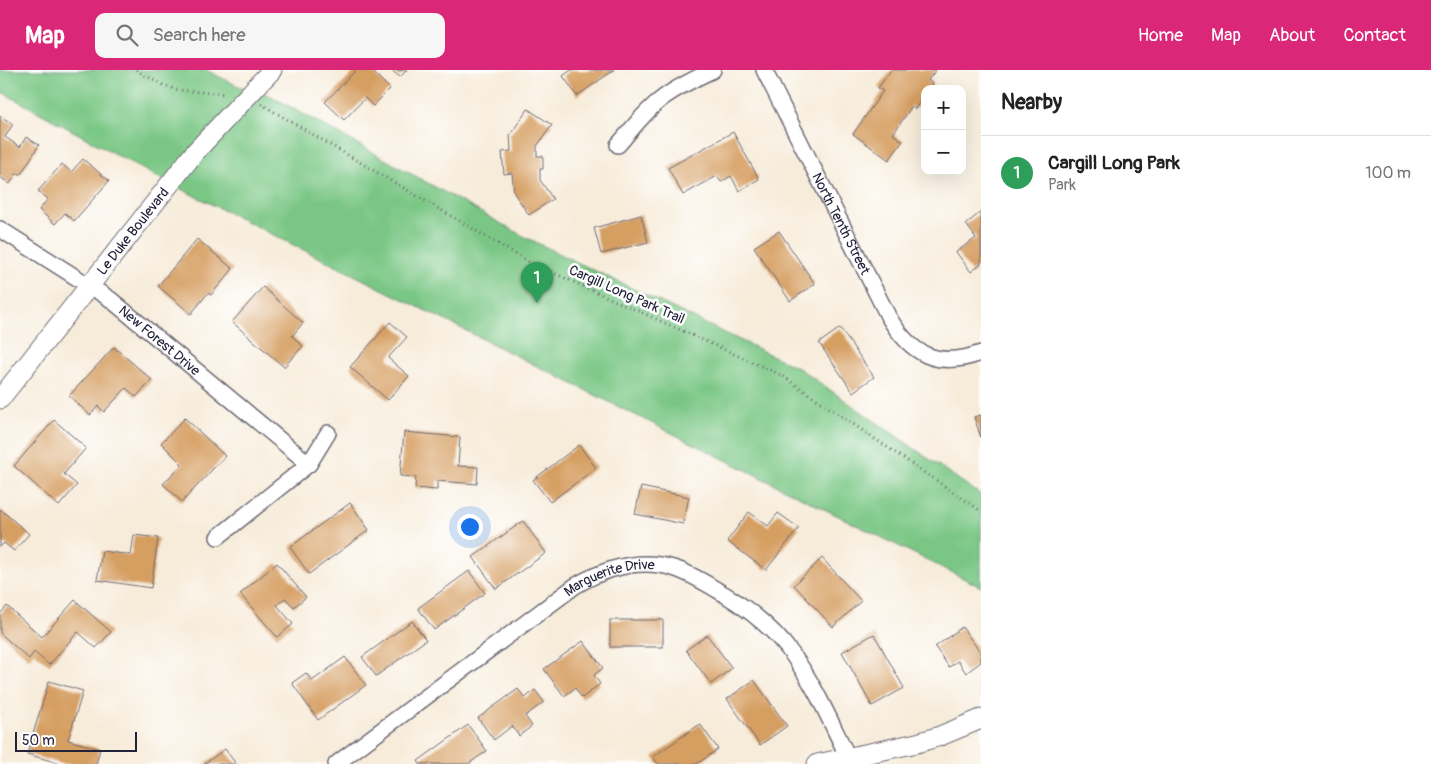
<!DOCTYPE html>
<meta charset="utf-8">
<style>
:root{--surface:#fff;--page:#f6f6f6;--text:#222;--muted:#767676;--line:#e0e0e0;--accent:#db2777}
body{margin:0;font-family:Pangolin,sans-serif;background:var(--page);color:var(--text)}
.controls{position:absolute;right:15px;top:15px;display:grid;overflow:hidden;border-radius:10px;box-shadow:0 5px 20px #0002}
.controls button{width:45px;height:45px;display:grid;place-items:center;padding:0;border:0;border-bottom:1px solid var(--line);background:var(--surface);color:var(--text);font:25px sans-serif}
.scale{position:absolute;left:15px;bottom:12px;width:122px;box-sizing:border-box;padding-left:5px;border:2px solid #22223b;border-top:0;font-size:14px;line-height:18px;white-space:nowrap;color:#22223b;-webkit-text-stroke:4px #fff;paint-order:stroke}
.you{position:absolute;left:469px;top:456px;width:18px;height:18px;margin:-12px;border:4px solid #fff;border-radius:50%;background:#1a73e8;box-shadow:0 0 0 8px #1a73e833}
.badge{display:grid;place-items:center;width:32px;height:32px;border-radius:50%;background:var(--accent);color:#fff;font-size:16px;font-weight:700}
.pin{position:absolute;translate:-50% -41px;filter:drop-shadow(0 1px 2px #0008)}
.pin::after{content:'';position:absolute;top:26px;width:18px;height:15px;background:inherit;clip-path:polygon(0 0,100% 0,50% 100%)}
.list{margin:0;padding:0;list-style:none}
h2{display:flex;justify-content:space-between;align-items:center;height:65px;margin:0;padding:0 20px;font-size:21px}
h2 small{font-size:16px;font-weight:400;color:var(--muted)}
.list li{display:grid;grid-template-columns:32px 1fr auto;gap:15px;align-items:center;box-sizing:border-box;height:75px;padding:0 20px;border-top:1px solid var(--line)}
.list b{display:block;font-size:19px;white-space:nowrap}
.list p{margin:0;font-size:16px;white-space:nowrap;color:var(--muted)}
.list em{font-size:16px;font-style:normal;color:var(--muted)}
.icon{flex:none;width:28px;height:28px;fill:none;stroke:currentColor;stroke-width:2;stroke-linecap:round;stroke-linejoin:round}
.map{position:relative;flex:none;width:981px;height:694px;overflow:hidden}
header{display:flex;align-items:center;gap:30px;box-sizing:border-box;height:70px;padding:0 25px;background:var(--accent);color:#fff}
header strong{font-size:24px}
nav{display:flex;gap:28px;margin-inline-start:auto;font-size:18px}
.search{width:350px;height:45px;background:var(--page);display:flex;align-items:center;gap:12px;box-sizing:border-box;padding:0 18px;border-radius:10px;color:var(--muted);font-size:19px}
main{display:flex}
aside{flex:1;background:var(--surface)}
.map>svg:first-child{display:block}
</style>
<header>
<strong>Map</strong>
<div class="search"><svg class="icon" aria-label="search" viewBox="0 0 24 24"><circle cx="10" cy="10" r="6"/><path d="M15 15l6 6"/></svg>Search here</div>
<nav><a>Home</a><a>Map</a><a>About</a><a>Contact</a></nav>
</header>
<main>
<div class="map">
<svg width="981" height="694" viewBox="0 0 981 694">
<rect width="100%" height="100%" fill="#fff"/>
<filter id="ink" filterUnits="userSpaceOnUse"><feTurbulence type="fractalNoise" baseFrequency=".02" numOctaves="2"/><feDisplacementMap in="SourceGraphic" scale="10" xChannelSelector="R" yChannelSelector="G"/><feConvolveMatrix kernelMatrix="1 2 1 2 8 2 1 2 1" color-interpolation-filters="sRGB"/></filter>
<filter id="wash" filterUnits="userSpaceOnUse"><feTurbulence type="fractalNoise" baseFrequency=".0096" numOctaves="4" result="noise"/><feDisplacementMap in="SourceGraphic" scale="20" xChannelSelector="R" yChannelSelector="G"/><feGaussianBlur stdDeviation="1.12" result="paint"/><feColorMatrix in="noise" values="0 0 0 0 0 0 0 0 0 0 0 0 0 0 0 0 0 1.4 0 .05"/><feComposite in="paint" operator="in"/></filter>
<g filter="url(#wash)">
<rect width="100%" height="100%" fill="#f7ecda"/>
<!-- green -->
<path fill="#7ac785" stroke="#4e7460" d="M0 0H206L238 16 269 25 527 168 800 299 981 425V517L157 107 0 21Z"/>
<g id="blocks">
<!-- building -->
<g fill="#d69f62">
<path d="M356 0H371L390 19 373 36 365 28 344 50 325 32Z"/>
<path d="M391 0H407L400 7Z"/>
<path d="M571 0H614L577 26 563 6Z"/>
<path d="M891 0H936L928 10 933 14 929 19H925V25L915 39 912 36 893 64 903 71 889 90 853 64 883 21 878 18Z"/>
<path d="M528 39 552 55 537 76V86H543V99H540V110L553 129 529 145 514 123 512 103 504 104 502 82 511 81 510 65Z"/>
<path d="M0 46 13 54 5 67 20 77 26 67 39 75 21 104H16L10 114 0 107Z"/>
<path d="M733 62 759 109 739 121 731 106 721 112 717 106 683 125 668 98Z"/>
<path d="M83 89 109 111 74 151 65 143 55 154 39 140 48 129 38 121 62 94 71 102Z"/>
<path d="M981 142V194L971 202 956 182 976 168 966 154Z"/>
<path d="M641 145 648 172 601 184 594 158Z"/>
<path d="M779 161 815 214 790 231 754 177Z"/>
<path d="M197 169 233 199 211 225 208 223 191 244 158 216Z"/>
<path d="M263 217 303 253 292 266 303 276 284 297 232 252Z"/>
<path d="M390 252 407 267 388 288 409 306 388 330 350 297Z"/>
<path d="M840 258 874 307 853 322 819 273Z"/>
<path d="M114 277 152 310 136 327 126 318 104 342 98 336 90 345 69 326Z"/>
<path d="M981 345V368L974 347Z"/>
<path d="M185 348 225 386 182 432 163 414 182 394 161 373Z"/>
<path d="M54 350 86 378 64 404 77 415 59 436 14 396Z"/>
<path d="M404 362 460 367 458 396 478 397 477 414 437 411V420L415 418 416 407 400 406Z"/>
<path d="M579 375 596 398 550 432 533 410Z"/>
<path d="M641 417 689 427 683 454 635 444Z"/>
<path d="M350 433 369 460 309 504 290 477Z"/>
<path d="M0 439 29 464 14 481 4 473 0 477Z"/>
<path d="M749 442 768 456 778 443 799 458 766 500 727 471Z"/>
<path d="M523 451 546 483 496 519 473 487Z"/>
<path d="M134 465 158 468 151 518 97 510 102 481 131 485Z"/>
<path d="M822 488 861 531 833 557 794 515Z"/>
<path d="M277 493 306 527 294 537 285 528 277 535 293 554 277 567 240 524Z"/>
<path d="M469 501 485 523 434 560 418 538Z"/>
<path d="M75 530 111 562 96 578 78 562 49 595 34 582 29 589 0 563V544L7 536 42 567Z"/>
<rect x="610" y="550" width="53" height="27"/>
<path d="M412 551 426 570 376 606 362 587Z"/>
<path d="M962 557 981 583V592L966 603 958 591 949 597 935 577Z"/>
<path d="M874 564 904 618 872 636 842 582Z"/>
<path d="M707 565 732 598 711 614 686 580Z"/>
<path d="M583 571 603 598 594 605 600 614 582 628 575 618 564 626 544 599Z"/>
<path d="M345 587 366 615 318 650 292 613 306 603 312 611Z"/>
<path d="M754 610 787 656 760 675 727 629Z"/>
<path d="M49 611 83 621 68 670 100 679 96 694H62L27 684Z"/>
<path d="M518 619 525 628 535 620 544 632 525 646 532 656 519 666 512 656 494 670 478 648Z"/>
<path d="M700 654 718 679 697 694H658L653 687Z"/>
<path d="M468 655 487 681 468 694H420L418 691Z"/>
<path d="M225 679 236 694H204Z"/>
</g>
</g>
</g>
<g filter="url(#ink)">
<use href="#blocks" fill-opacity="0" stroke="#6d6973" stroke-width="1"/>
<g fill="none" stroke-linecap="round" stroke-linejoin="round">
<defs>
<g id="minor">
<path id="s1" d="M764 0 888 246C911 285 937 299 981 283"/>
<path d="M618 75C633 58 646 40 664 27 679 16 696 8 713 0"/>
<path id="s2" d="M0 159 110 229 309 394 218 467"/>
<path d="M309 394 328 363"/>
<path id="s3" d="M336 694 575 516C604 499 639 488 673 498 691 503 708 515 724 524 750 540 774 559 792 584 815 615 831 653 848 687"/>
</g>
<g id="tertiary">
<path id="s4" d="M0 329 195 82 272 0"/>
<path d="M817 694 917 673 940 666 981 649"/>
</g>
</defs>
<!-- minor casing -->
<use href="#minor" stroke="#6d6973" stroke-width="18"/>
<!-- tertiary casing -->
<use href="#tertiary" stroke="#6d6973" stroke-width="21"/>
<!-- path -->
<g stroke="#6d6973" stroke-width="3" stroke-dasharray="1 4" stroke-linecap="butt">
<path d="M136 0 159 13 177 20 226 24"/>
<path d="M261 34 529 192 781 305 981 441"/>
</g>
<!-- minor -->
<use href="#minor" stroke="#fff" stroke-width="15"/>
<!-- tertiary -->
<use href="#tertiary" stroke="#fff" stroke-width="19"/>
</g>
</g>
<g text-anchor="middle" stroke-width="5" stroke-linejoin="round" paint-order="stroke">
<!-- street labels -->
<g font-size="14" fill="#22223b" stroke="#fff">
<text dy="5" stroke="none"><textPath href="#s1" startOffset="172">North Tenth Street</textPath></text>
<text dy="5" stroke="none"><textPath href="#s4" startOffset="214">Le Duke Boulevard</textPath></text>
<text transform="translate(627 224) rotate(24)" y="5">Cargill Long Park Trail</text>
<text dy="5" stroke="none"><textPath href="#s2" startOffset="195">New Forest Drive</textPath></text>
<text dy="5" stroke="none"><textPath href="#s3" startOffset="334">Marguerite Drive</textPath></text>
</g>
</g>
</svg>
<div class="controls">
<button>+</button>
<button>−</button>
</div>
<div class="scale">50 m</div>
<div class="you"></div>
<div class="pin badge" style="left:537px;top:233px;background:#2e9e5b">1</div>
</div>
<aside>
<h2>Nearby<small></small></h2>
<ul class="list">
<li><span class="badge" style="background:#2e9e5b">1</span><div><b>Cargill Long Park</b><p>Park</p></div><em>100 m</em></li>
</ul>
</aside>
</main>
